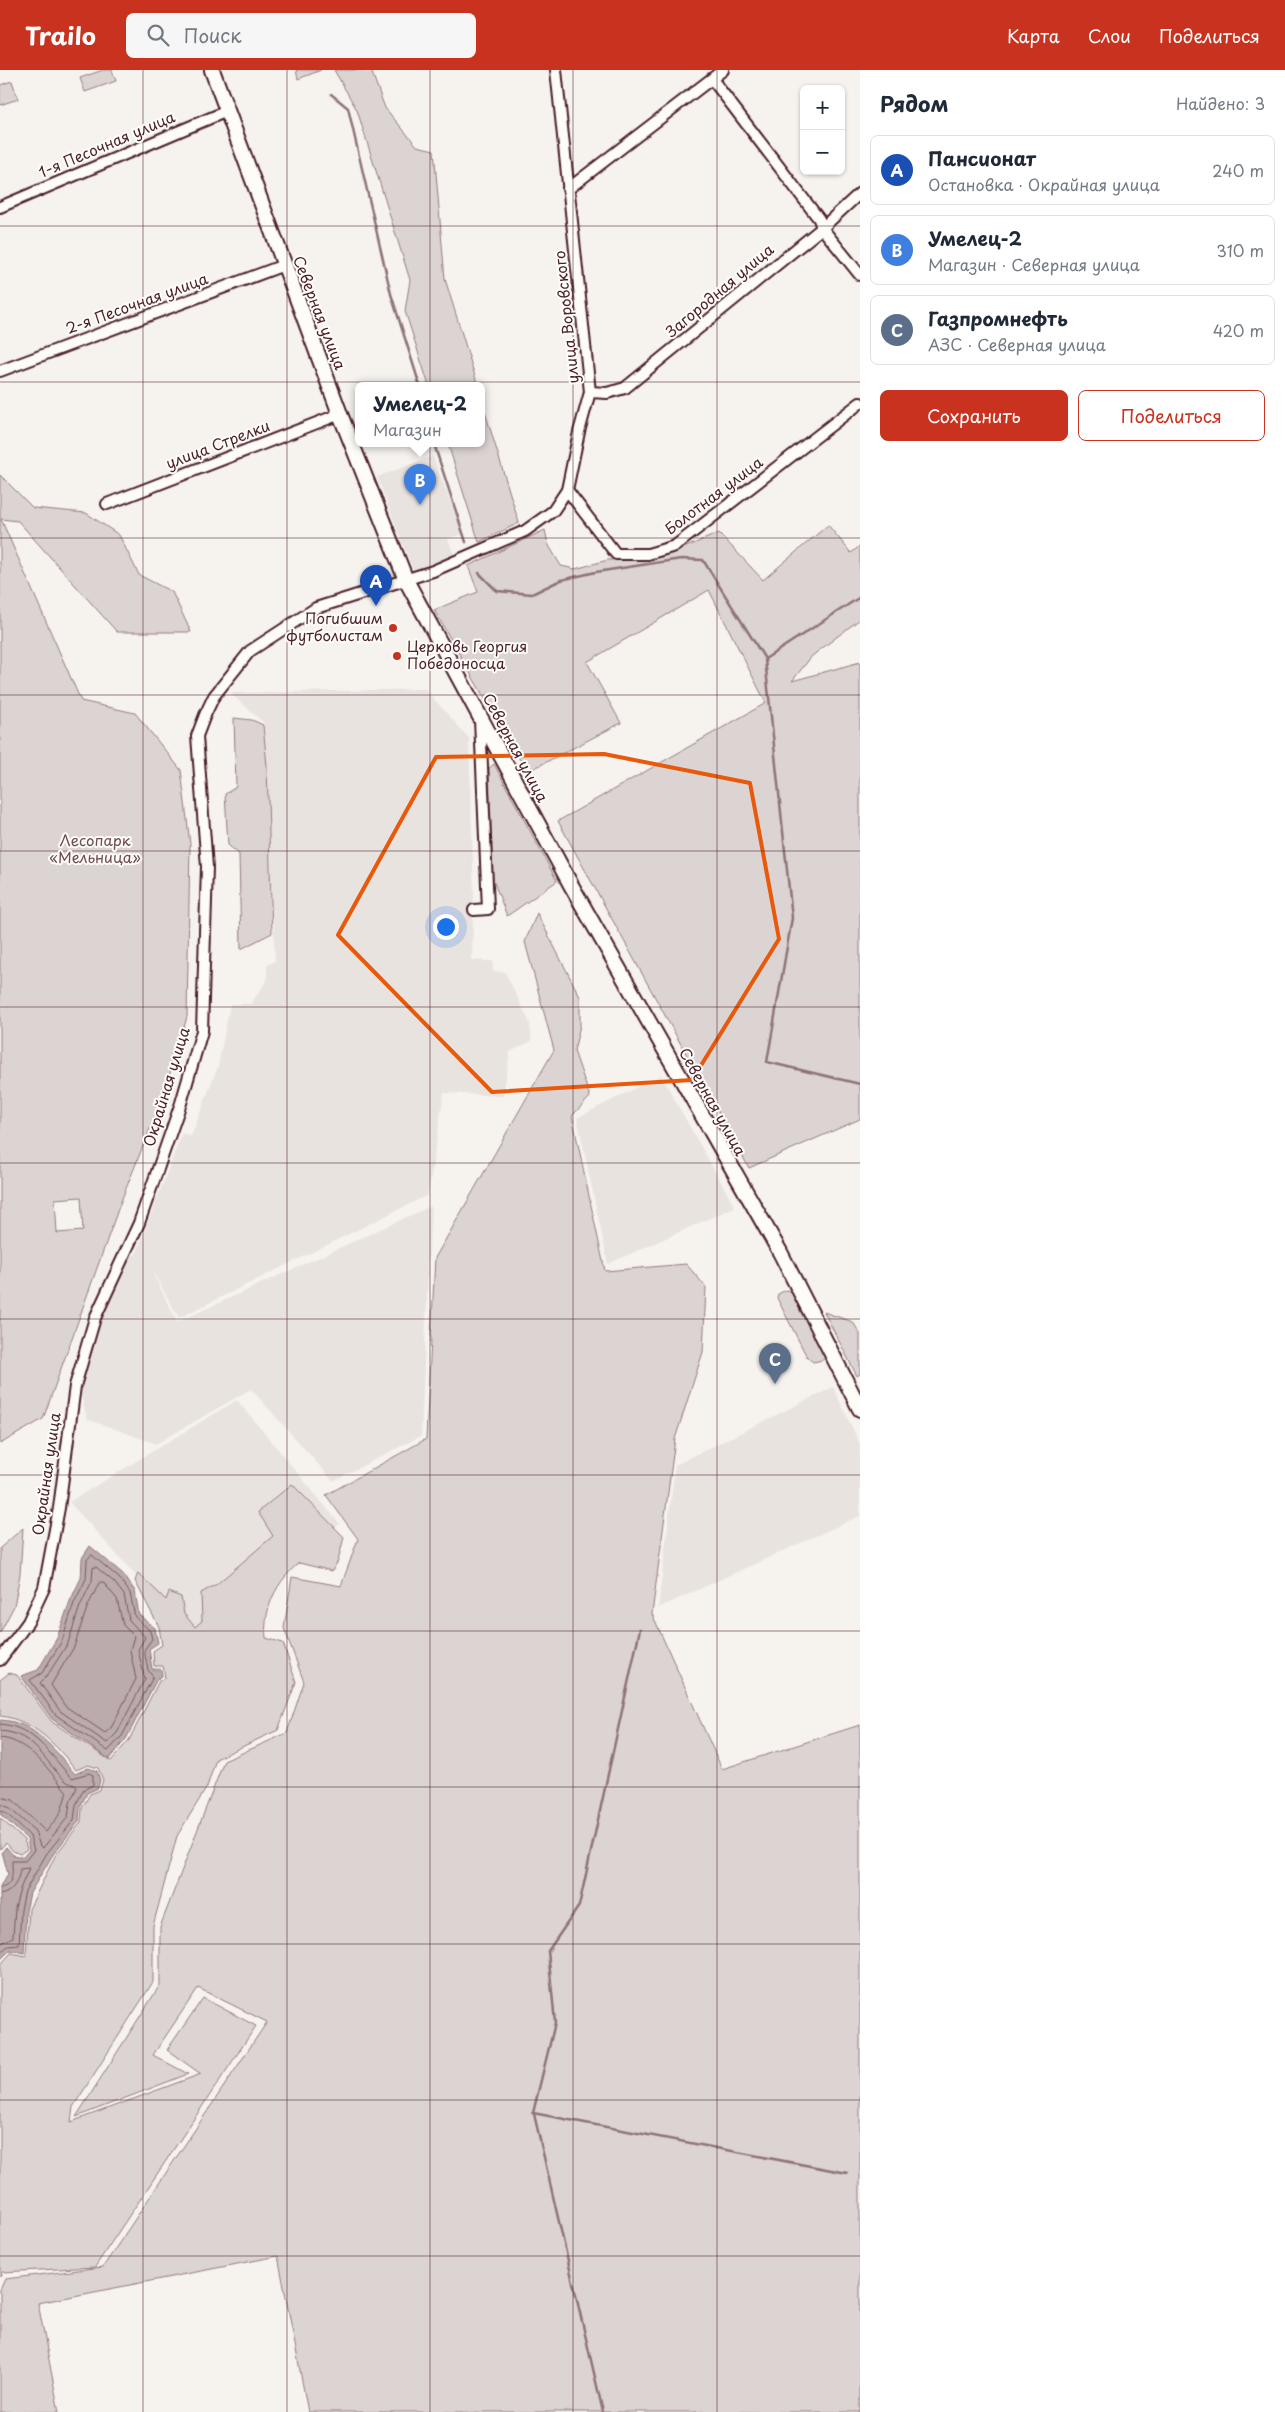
<!DOCTYPE html>
<html lang="ru">
<meta charset="utf-8">
<style>
:root{--surface:#fff;--page:#f6f6f7;--text:#1f2937;--muted:#747a83;--line:#e0e1e3;--accent:#c8321e}
body{margin:0;font-family:"Playpen Sans",sans-serif;background:var(--page);color:var(--text)}
.controls{position:absolute;right:15px;top:15px;display:grid;overflow:hidden;border-radius:8px;box-shadow:0 1px 4px #0004}
.controls button{width:45px;height:45px;display:grid;place-items:center;padding:0;border:0;border-bottom:1px solid var(--line);background:var(--surface);color:var(--text);font:25px sans-serif}
.you{position:absolute;left:445px;top:856px;width:18px;height:18px;margin:-12px;border:4px solid #fff;border-radius:50%;background:#1a73e8;box-shadow:0 0 0 8px #1a73e833}
.badge{display:grid;place-items:center;width:32px;height:32px;border-radius:50%;background:var(--accent);color:#fff;font-size:16px;font-weight:700}
.pin{position:absolute;translate:-50% -41px;filter:drop-shadow(0 1px 2px #0008)}
.pin::after{content:'';position:absolute;top:26px;width:18px;height:15px;background:inherit;clip-path:polygon(0 0,100% 0,50% 100%)}
.popup{position:absolute;left:355px;top:312px;width:130px;height:65px;box-sizing:border-box;display:grid;place-content:center;border-radius:8px;background:var(--surface);filter:drop-shadow(0 1px 4px #0005);font-size:16px;white-space:nowrap;color:var(--muted)}
.popup b{font-size:19px;color:var(--text)}
.popup::after{content:'';position:absolute;left:50%;top:100%;margin-left:-10px;border:10px solid transparent;border-top-color:var(--surface)}
.list{margin:0;padding:0;list-style:none}
h2{display:flex;justify-content:space-between;align-items:center;height:65px;margin:0;padding:0 20px;font-size:21px}
h2 small{font-size:16px;font-weight:400;color:var(--muted)}
.list li{display:grid;grid-template-columns:32px 1fr auto;gap:15px;align-items:center;box-sizing:border-box;height:70px;margin:0 10px 10px;padding:0 10px;border:1px solid var(--line);border-radius:8px}
.list b{display:block;font-size:19px;white-space:nowrap}
.list p{margin:0;font-size:16px;white-space:nowrap;color:var(--muted)}
.list em{font-size:16px;font-style:normal;color:var(--muted)}
.actions{display:flex;gap:10px;padding:15px 20px}
.actions a{flex:1;padding:11px 0;border:1px solid var(--accent);border-radius:8px;text-align:center;font-size:18px;color:var(--accent)}
.actions .main{background:var(--accent);color:#fff}
.icon{flex:none;width:28px;height:28px;fill:none;stroke:currentColor;stroke-width:2;stroke-linecap:round;stroke-linejoin:round}
.map{position:relative;flex:none;width:860px;height:2342px;overflow:hidden}
header{display:flex;align-items:center;gap:30px;box-sizing:border-box;height:70px;padding:0 25px;background:var(--accent);color:#fff}
header strong{font-size:24px}
nav{display:flex;gap:28px;margin-inline-start:auto;font-size:18px}
.search{width:350px;height:45px;background:var(--page);display:flex;align-items:center;gap:12px;box-sizing:border-box;padding:0 18px;border-radius:8px;color:var(--muted);font-size:19px}
main{display:flex}
aside{flex:1;background:var(--surface)}
.map>svg:first-child{display:block}
</style>
<header>
<strong>Trailo</strong>
<div class="search"><svg class="icon" aria-label="search" viewBox="0 0 24 24"><circle cx="10" cy="10" r="6"/><path d="M15 15l6 6"/></svg>Поиск</div>
<nav><a>Карта</a><a>Слои</a><a>Поделиться</a></nav>
</header>
<main>
<div class="map">
<svg width="860" height="2342" viewBox="0 0 860 2342">
<rect width="100%" height="100%" fill="#f6f3ef"/>
<filter id="ink" filterUnits="userSpaceOnUse"><feTurbulence type="fractalNoise" baseFrequency=".02" numOctaves="2"/><feDisplacementMap in="SourceGraphic" scale="10" xChannelSelector="R" yChannelSelector="G"/><feConvolveMatrix kernelMatrix="1 2 1 2 8 2 1 2 1" color-interpolation-filters="sRGB"/></filter>
<g filter="url(#ink)">
<!-- built -->
<g fill="#e9e3e0">
<path d="M433 386 463 464 448 469 454 485 413 501 377 407Z"/>
<path d="M425 619 469 668 474 825 472 890 493 891V901L505 902 530 953 532 971 510 982 503 1026 444 1023 428 1125 179 1248 150 1197 177 1252 431 1136 421 1366 333 1411 251 1319 156 1374 87 1349 79 1317 98 1252 129 1187 136 1184 182 1063 191 1066 218 996 230 934H251L267 910V895L275 891 264 653 230 623Z"/>
<path d="M661 1005 735 1137 608 1194 577 1048Z"/>
<path d="M833 1317 860 1374V1446L658 1538 675 1395Z"/>
<path d="M237 1330 340 1454 194 1569 69 1432Z"/>
</g>
<!-- green -->
<g fill="#dcd4d2" stroke="#937a7e" fill-rule="evenodd">
<path d="M103 0H112L116 11 85 22 80 8Z"/>
<path d="M296 0H321L298 9Z"/>
<path d="M334 0H371L385 38 417 76 434 80 445 209 478 316H429L405 241 410 210 357 40Z"/>
<path d="M12 11 18 29 0 35V15Z"/>
<path d="M481 329 519 453 479 472 448 374H481Z"/>
<path d="M0 405 33 438 86 443 119 465 139 505 172 522 191 562H117L18 451 1 449 81 631 135 643 181 700 190 774 187 947 163 1026 121 1131 43 1349 0 1374ZM81 1127 83 1161 57 1163 55 1129Z"/>
<path d="M828 455 851 483 860 476V549L812 586 792 611 860 592V1049L749 1098 558 751 766 633 709 520 587 592 621 653 527 702 434 540 478 522 468 496 545 460 548 474 561 496 575 499 608 490 644 488 679 480 719 463 763 510Z"/>
<path d="M234 648 252 650 263 655 267 696 272 863 241 879 239 784 228 775 225 724 236 717Z"/>
<path d="M494 694 557 811 507 846 493 810 489 698Z"/>
<path d="M537 843 580 927V955L574 981 590 1027 572 1046 605 1201 686 1194 706 1217 703 1282 675 1369 652 1544 722 1699 860 1655V2342H308L278 2186 38 2233 59 2342H0V2220L5 2209 103 2197 267 1952 198 1918 153 1985 188 2004 76 2047 160 1915V1857L224 1691 287 1663 304 1612 284 1558 292 1507 341 1516 358 1469 326 1425 426 1369 435 1188 554 980 525 872Z"/>
<path d="M786 1220 792 1221 827 1289 813 1292 807 1287 777 1228 778 1224Z"/>
<path d="M824 1242 853 1252 860 1264V1304L857 1306Z"/>
<path d="M292 1414 344 1467 338 1491 332 1501 299 1493C277 1511 263 1538 266 1568L283 1573 296 1612 278 1660 216 1689 207 1717 177 1766 153 1856V1912L73 2037 71 2052 201 2004 167 1980 203 1928 256 1956 95 2197 2 2202 0 2207V1895L11 1883 26 1886 29 1839 55 1786 81 1752 82 1738 90 1724 100 1720 103 1710 98 1698 88 1695 76 1700C56 1675 34 1650 0 1646V1610L9 1603 17 1605 52 1652 111 1691 129 1670 159 1611 165 1608 163 1596H154L153 1581 162 1575 159 1557 135 1511 138 1503 166 1530 169 1522 181 1527 184 1544 195 1557 202 1551 201 1523 217 1514 273 1466 258 1442Z"/>
<path d="M23 1458 20 1504 14 1536 0 1563V1478Z"/>
<path d="M0 1748 24 1770 27 1779 20 1784 13 1781 6 1773 0 1779Z"/>
</g>
<!-- water -->
<g fill="#bbabac" stroke="#8e7378">
<path d="M90 1476 123 1504 135 1521 139 1545 155 1558 158 1573 149 1579 152 1599H161L162 1606 157 1609 126 1669 109 1689 52 1649 21 1606 38 1600 57 1568 70 1531 81 1508 82 1488Z"/>
<path d="M0 1650C34 1651 55 1680 75 1704L88 1698 97 1701 100 1710 98 1718 87 1723 80 1737 79 1751 52 1786 30 1823 26 1841 24 1883 10 1880 0 1890V1816L8 1804 2 1782 6 1777 13 1785 23 1787 29 1780 27 1769 0 1744Z"/>
</g>
<g fill="none" stroke-linecap="round" stroke-linejoin="round">
<!-- shore -->
<g stroke="#77575f" stroke-width="1">
<path d="M92 1485 119 1508 130 1523 135 1547 150 1561 152 1569 144 1580 148 1600 153 1607 122 1666 108 1681 56 1645 30 1610 42 1603 62 1571 74 1533 86 1509 87 1490Z"/>
<path d="M96 1497 114 1512 124 1525 129 1550 145 1567 138 1580 145 1609 117 1663 107 1673 60 1641 40 1613 47 1606 68 1573 80 1536 92 1511 93 1498Z"/>
<path d="M103 1512 117 1529 123 1555 134 1566 130 1580 136 1609 111 1658 105 1663 65 1636 51 1615 74 1577 87 1538 99 1513Z"/>
<path d="M0 1654C36 1657 50 1686 72 1708L89 1703 93 1705V1715L83 1720 76 1735 74 1750 47 1783 25 1821 21 1840 19 1875 8 1876 0 1883"/>
<path d="M0 1661C36 1663 45 1694 67 1712 71 1714 74 1714 77 1717L70 1733 68 1747 43 1778 40 1776 35 1761 8 1737 0 1734"/>
<path d="M0 1668C29 1670 50 1702 67 1722L60 1744 46 1762 13 1730 0 1727"/>
<path d="M0 1741 5 1742 30 1766 34 1780 25 1791H12C12 1801 15 1816 0 1818"/>
<path d="M0 1825C13 1823 19 1810 20 1799L29 1798 20 1819 15 1838 13 1867 0 1874"/>
</g>
<!-- stream -->
<g stroke="#8e7378" stroke-width="2.5">
<path d="M331 24 348 38 391 224 420 316"/>
<path d="M434 374 466 472"/>
<path d="M479 503 497 521 532 524 561 510 596 502 681 489 703 490 765 589 860 527"/>
<path d="M765 589 792 848 767 992 860 1014"/>
<path d="M640 1559 579 1836 548 1881 555 1953 533 2043 847 2103"/>
<path d="M534 2044 603 2342"/>
</g>
<defs>
<g id="street">
<path d="M712 9 819 149 822 158 860 205"/>
<path d="M568 119 723 0"/>
<path d="M0 137 227 41"/>
<path d="M0 301 284 195"/>
<path d="M590 322 607 323 625 318 822 158 860 123"/>
<path d="M567 420 616 484H648L675 476 860 333"/>
<path d="M107 434 340 344"/>
<path d="M474 840 488 839 480 649"/>
<path d="M0 1590 28 1552 44 1518 59 1438 75 1316 95 1248 139 1153 181 1033 202 961 207 797 197 666 205 645 214 626 250 581 316 538 433 501 525 461 553 441 567 420 579 362 590 322 556 0"/>
</g>
<path id="secondary" d="M212 0 340 344 406 510 571 815 780 1182 860 1339"/>
</defs>
<!-- street casing -->
<use href="#street" stroke="#4a1f2b" stroke-width="14"/>
<!-- secondary casing -->
<use href="#secondary" stroke="#4a1f2b" stroke-width="18"/>
<!-- street -->
<use href="#street" stroke="#fdfcf7" stroke-width="10"/>
<!-- secondary -->
<use href="#secondary" stroke="#fdfcf7" stroke-width="14"/>
</g>
</g>
<!-- marked area -->
<path fill="none" stroke="#e8590c" stroke-width="4" stroke-linejoin="round" d="M604 684 750 713 779 869 692 1010 492 1022 338 865 436 687Z"/>
<!-- grid -->
<path fill="none" stroke="#4a1f2b" stroke-width="1" stroke-opacity="0.55" d="M143 0V2342M287 0V2342M430 0V2342M573 0V2342M717 0V2342M0 156H860M0 312H860M0 468H860M0 625H860M0 781H860M0 937H860M0 1093H860M0 1249H860M0 1405H860M0 1561H860M0 1717H860M0 1874H860M0 2030H860M0 2186H860"/>
<!-- markers -->
<g fill="#c8321e" stroke="#fdfcf7" stroke-width="2">
<circle cx="393" cy="558" r="5"/>
<circle cx="397" cy="586" r="5"/>
</g>
<g text-anchor="middle" stroke-width="4" stroke-linejoin="round" paint-order="stroke">
<!-- street labels -->
<g font-size="15" fill="#4a1f2b" stroke="#fdfcf7">
<text transform="translate(107 75) rotate(-23)" y="5">1-я Песочная улица</text>
<text transform="translate(720 221) rotate(-40)" y="5">Загородная улица</text>
<text transform="translate(137 234) rotate(-20)" y="5">2-я Песочная улица</text>
<text transform="translate(319 243) rotate(69)" y="5">Северная улица</text>
<text transform="translate(567 247) rotate(-96)" y="5">улица Воровского</text>
<text transform="translate(218 375) rotate(-21)" y="5">улица Стрелки</text>
<text transform="translate(714 426) rotate(-37)" y="5">Болотная улица</text>
<text transform="translate(515 678) rotate(62)" y="5">Северная улица</text>
<text transform="translate(167 1017) rotate(-73)" y="5">Окрайная улица</text>
<text transform="translate(712 1032) rotate(61)" y="5">Северная улица</text>
<text transform="translate(47 1404) rotate(-82)" y="5">Окрайная улица</text>
</g>
<!-- poi labels -->
<g font-size="15" fill="#4a1f2b" stroke="#fdfcf7" text-anchor="end">
<text x="383" y="554">Погибшим<tspan x="383" dy="17">футболистам</tspan></text>
<text x="407" y="582" text-anchor="start">Церковь Георгия<tspan x="407" dy="17">Победоносца</tspan></text>
</g>
<!-- park labels -->
<g font-size="15" fill="#6e4c55" stroke="#fdfcf7">
<text x="95" y="776">Лесопарк<tspan x="95" dy="17">«Мельница»</tspan></text>
</g>
</g>
</svg>
<div class="controls">
<button>+</button>
<button>−</button>
</div>
<div class="you"></div>
<div class="pin badge" style="left:376px;top:536px;background:#1a4fb4">A</div>
<div class="pin badge" style="left:420px;top:435px;background:#3f7fe0">B</div>
<div class="popup"><b>Умелец-2</b>Магазин</div>
<div class="pin badge" style="left:775px;top:1314px;background:#5c6f8a">C</div>
</div>
<aside>
<h2>Рядом<small>Найдено: 3</small></h2>
<ul class="list">
<li><span class="badge" style="background:#1a4fb4">A</span><div><b>Пансионат</b><p>Остановка · Окрайная улица</p></div><em>240 m</em></li>
<li><span class="badge" style="background:#3f7fe0">B</span><div><b>Умелец-2</b><p>Магазин · Северная улица</p></div><em>310 m</em></li>
<li><span class="badge" style="background:#5c6f8a">C</span><div><b>Газпромнефть</b><p>АЗС · Северная улица</p></div><em>420 m</em></li>
</ul>
<div class="actions"><a class="main">Сохранить</a><a>Поделиться</a></div>
</aside>
</main>
